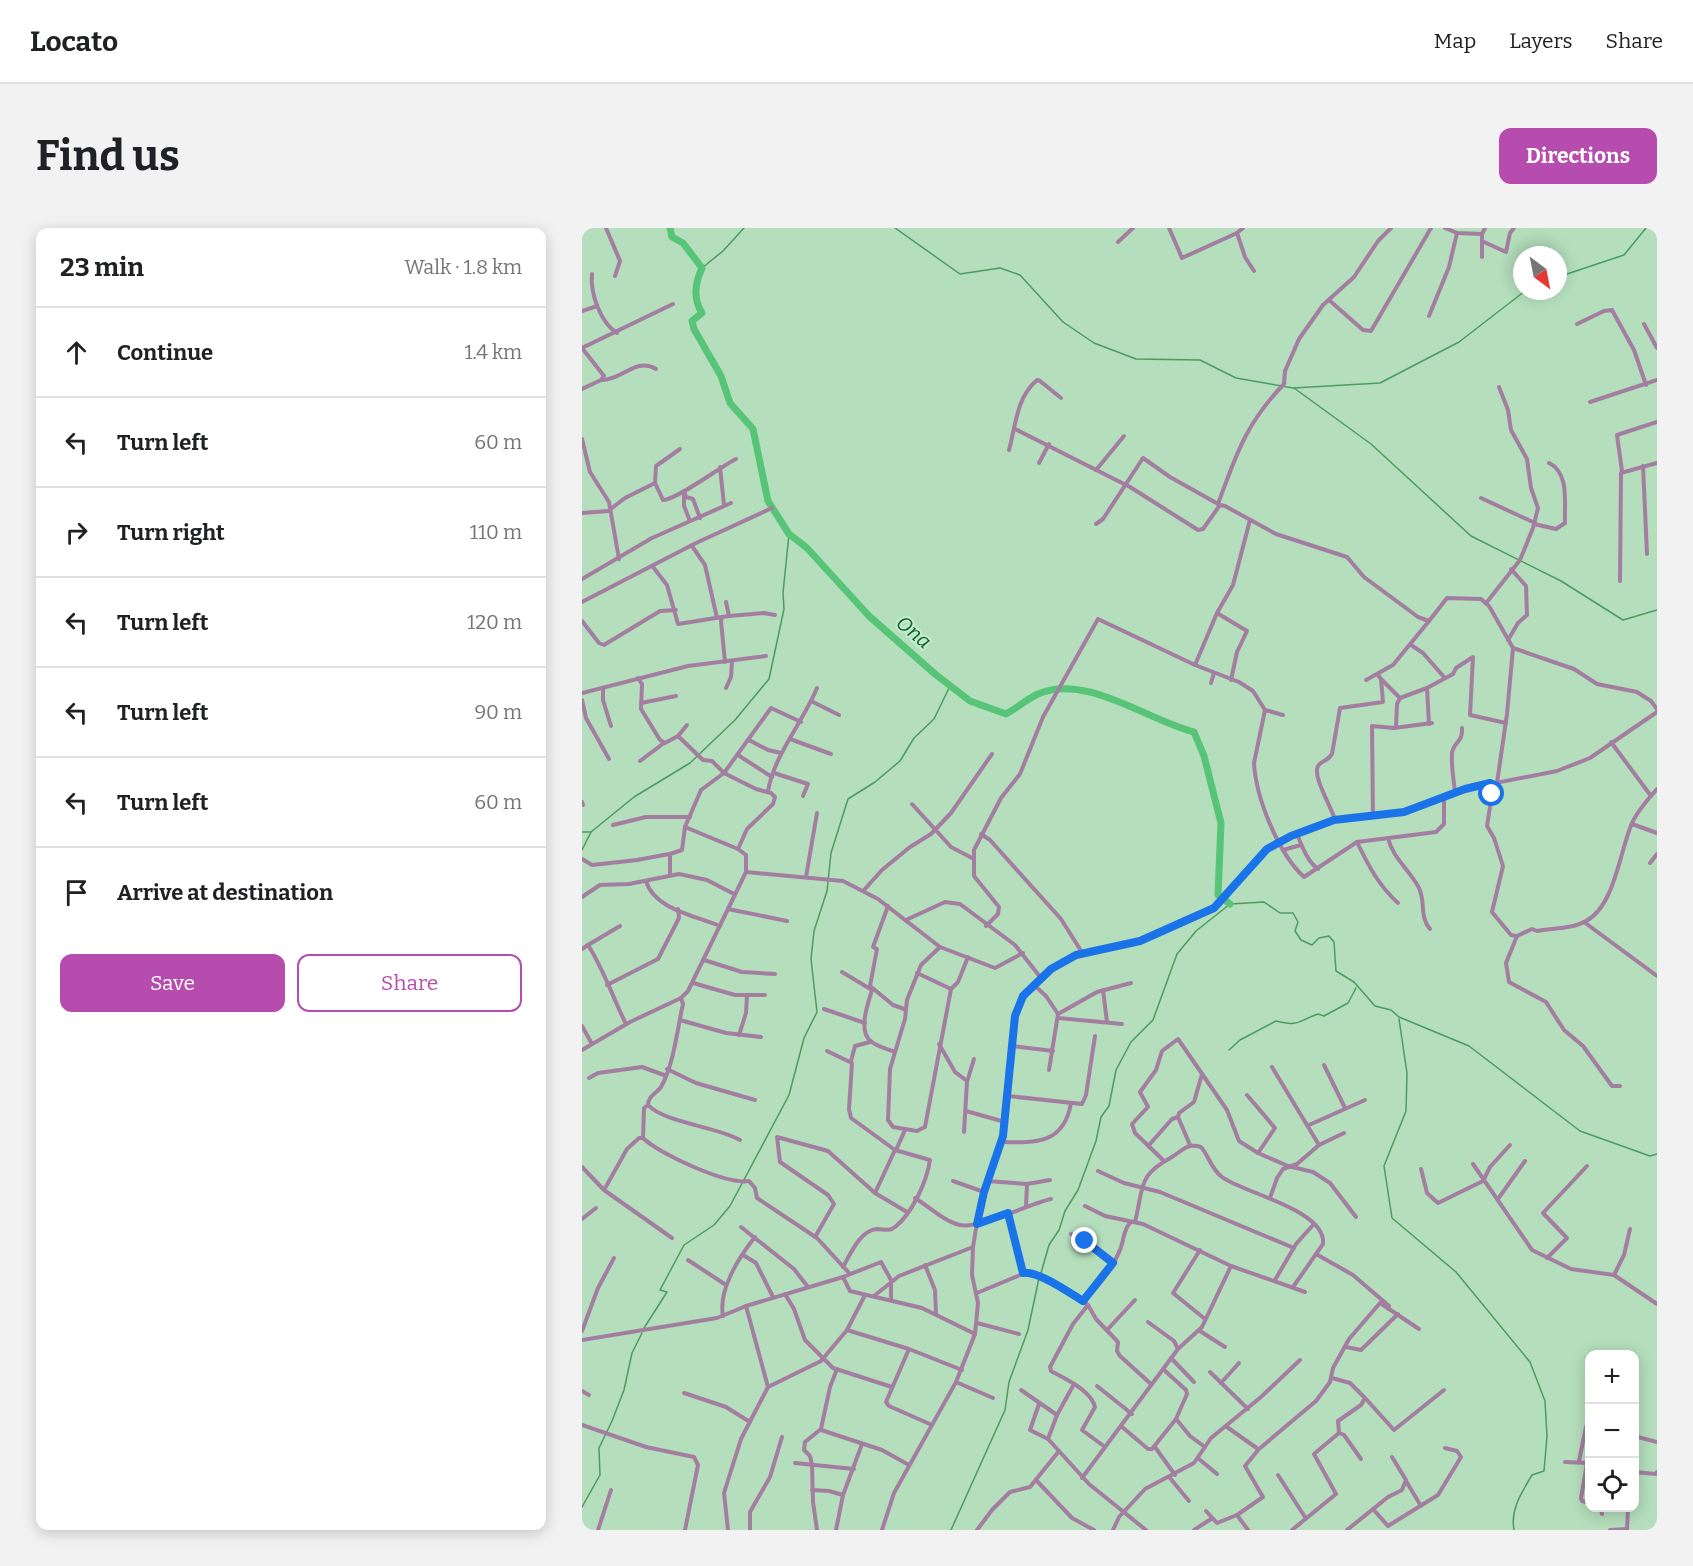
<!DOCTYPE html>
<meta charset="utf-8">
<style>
:root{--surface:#fff;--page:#f2f2f2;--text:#202124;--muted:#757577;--line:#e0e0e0;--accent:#b64cae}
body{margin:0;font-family:Bitter,serif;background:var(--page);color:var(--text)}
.controls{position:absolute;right:18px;bottom:18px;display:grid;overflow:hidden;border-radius:12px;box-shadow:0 3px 15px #0003}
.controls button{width:54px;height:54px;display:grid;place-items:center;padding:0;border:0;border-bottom:2px solid var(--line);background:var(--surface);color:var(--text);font:30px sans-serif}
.compass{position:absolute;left:931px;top:18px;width:54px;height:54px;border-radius:50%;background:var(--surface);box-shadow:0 3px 15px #0003;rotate:148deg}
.stop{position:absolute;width:18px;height:18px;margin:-14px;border:4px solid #1a73e8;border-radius:50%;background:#fff}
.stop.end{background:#1a73e8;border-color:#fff;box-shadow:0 2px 6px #0008}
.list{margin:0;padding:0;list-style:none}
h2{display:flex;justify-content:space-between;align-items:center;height:78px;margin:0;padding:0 24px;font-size:26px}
h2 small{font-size:20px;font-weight:400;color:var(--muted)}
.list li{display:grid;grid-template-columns:39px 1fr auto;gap:18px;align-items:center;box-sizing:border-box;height:90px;padding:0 24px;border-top:2px solid var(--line)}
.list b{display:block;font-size:22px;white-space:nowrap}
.list em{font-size:20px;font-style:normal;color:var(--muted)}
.actions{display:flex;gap:12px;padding:18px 24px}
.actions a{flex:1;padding:14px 0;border:2px solid var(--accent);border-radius:12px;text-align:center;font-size:21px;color:var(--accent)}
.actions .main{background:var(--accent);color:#fff}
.icon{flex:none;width:33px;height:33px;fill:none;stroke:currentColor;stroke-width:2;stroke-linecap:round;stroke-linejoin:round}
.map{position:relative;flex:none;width:1075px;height:1302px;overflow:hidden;border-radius:12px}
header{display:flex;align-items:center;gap:36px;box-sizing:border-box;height:84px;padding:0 30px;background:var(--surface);border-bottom:2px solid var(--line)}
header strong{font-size:28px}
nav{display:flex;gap:33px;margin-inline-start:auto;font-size:21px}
.intro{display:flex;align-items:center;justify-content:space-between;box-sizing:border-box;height:144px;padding:0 36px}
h1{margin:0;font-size:42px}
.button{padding:15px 27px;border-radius:12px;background:var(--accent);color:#fff;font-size:21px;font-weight:700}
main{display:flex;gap:36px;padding:0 36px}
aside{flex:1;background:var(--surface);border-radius:12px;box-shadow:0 3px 15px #0003}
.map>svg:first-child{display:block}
</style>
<header>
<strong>Locato</strong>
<nav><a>Map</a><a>Layers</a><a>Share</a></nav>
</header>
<div class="intro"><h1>Find us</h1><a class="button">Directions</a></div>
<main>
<aside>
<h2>23 min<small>Walk · 1.8 km</small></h2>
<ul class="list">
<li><svg class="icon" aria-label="ahead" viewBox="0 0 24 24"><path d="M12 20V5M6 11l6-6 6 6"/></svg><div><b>Continue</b></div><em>1.4 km</em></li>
<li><svg class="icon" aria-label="left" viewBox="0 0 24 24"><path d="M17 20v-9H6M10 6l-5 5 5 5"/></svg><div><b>Turn left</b></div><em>60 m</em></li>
<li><svg class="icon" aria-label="right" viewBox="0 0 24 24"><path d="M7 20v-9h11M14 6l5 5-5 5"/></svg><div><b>Turn right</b></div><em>110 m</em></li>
<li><svg class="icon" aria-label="left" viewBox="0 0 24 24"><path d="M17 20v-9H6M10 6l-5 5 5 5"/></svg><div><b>Turn left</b></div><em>120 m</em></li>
<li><svg class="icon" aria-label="left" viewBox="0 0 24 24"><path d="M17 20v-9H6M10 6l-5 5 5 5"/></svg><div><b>Turn left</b></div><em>90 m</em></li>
<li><svg class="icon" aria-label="left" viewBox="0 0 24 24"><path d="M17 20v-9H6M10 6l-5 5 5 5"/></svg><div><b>Turn left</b></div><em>60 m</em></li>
<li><svg class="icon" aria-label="arrive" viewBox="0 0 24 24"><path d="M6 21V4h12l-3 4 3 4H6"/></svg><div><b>Arrive at destination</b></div></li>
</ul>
<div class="actions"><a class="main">Save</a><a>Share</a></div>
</aside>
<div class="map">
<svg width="1075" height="1302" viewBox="0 0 1075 1302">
<rect width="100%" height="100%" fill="#b4debc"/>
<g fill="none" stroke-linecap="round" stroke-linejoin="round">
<!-- stream -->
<g stroke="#4b9c61" stroke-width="1.5">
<path d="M313 0 378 46 418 40 438 47 481 94 512 115 554 131 618 132 654 150 711 160 798 155 877 114 943 63"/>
<path d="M120 40 141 23 162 0"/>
<path d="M976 49 1042 27 1064 0"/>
<path d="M712 160 789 216 889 308 979 353 1041 392 1075 382"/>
<path d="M0 604H9"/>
<path d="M0 622 9 604 52 569 108 535 153 492 187 451 202 381 201 365 207 306"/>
<path d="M817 791 825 845 824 883 802 938 810 990 874 1044 948 1134 963 1173 965 1208 962 1243 950 1247C940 1264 928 1281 932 1302"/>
<path d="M647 822 658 812 694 793C717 799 716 793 736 786L742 788 766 775 774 760"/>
<path d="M459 1045 467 1017 477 1002 483 983 496 962 514 913 519 889 527 878 534 842 549 814 571 792 595 726 614 703 648 676 682 674 698 685H711L716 694 713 703 719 712 730 717 737 710 747 708 752 714 754 743 772 754 793 778 809 782 817 789 887 818 998 903 1068 928 1075 926"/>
<path d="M62 1100 85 1064 78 1062 102 1017 132 997 148 978 207 867 222 810 235 784 229 731 232 703 245 663 249 625 266 571 293 554 318 533 332 510 352 491 368 458"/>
<path d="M0 1279 18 1247 17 1220 30 1193 42 1162 50 1125 60 1105"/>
<path d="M369 1302 423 1182 427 1154 446 1102 457 1050"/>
</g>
<!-- river -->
<path stroke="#58c477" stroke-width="7" d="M88 0 90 9 101 15 120 40C113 55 111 71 120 85L110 93 112 101 139 148 148 175 171 201 186 273 207 306 225 320 287 388 353 446 388 473 424 486C435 480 445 471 456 466 503 445 565 492 612 504L622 528 639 595 636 667 648 676"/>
<!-- minor -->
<g stroke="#a47ea0" stroke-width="4">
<path d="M24 0 38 33 33 48"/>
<path d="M587 0 600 30 655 5"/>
<path d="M661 0 655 5 663 29 672 43"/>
<path d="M863 0 875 5 900 6V29"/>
<path d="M900 6 903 0"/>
<path d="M536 14 551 0"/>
<path d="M902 14 924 24 928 5 932 0"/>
<path d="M10 46C8 66 19 95 35 105"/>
<path d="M747 72 781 102 789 103 849 0"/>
<path d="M0 83 15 78"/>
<path d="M847 88 867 39 875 5"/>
<path d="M995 96 1022 83 1030 82 1052 122 1064 157"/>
<path d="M1062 96 1075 120"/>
<path d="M0 120 91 76"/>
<path d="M0 120 22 148 19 152 0 161"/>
<path d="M20 152C40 152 54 129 74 141"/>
<path d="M1008 174 1075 152"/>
<path d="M433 201 548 259 616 302 621 301 638 277 643 278 694 306 765 329 782 349 836 389 847 393 865 370 899 371 907 378 931 420 992 441 1015 456 1055 464 1069 473 1075 481"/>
<path d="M0 211 8 244 27 274 37 331"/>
<path d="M98 221 74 238 73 255 81 272C93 273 138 239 154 231"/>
<path d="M427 222C434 197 434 170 455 152L458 153 479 170"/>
<path d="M457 235 467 216"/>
<path d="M1061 238 1065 326"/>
<path d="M138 239 142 277"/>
<path d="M514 242 542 208"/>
<path d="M1040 243 1035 207 1075 194"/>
<path d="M899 270 953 295"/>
<path d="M636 276C654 227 664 195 702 156L703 143 717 111 741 77 772 49 796 13 809 0"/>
<path d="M0 285 26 283 43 270 73 255"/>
<path d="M108 293 102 278V263L104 269 111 271 118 290"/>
<path d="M514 296 521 291 561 230 588 249 638 277"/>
<path d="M952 296 974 301 983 295C982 276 988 245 967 235"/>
<path d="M110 318 123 337 135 390"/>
<path d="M71 339 85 357 96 396 140 389"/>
<path d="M0 351 70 310 149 275"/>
<path d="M1038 353 1039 245 1075 235"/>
<path d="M0 374 114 315 190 280"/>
<path d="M905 374 938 332 951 300 956 280 949 260 945 231 929 202 926 182 917 159"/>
<path d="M635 385 665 403 655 424 649 452"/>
<path d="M147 388 182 385 193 387"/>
<path d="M0 393 17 415 22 417 78 383 94 382"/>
<path d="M926 412 936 395 945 387 944 358 929 341"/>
<path d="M829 417 841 425 862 449"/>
<path d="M143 434 139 393 140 389 147 388 144 374"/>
<path d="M613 437 635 385 651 357 668 292"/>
<path d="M56 450 60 456 59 481 78 512 83 515 96 508 105 497"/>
<path d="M784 452 811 437 847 393"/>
<path d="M800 452 818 470"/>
<path d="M629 455 632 445"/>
<path d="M144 460 149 449 150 433"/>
<path d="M21 461V472L29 498"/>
<path d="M0 465 106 438 184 428"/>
<path d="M0 472 4 490 27 531"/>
<path d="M229 473 257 487"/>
<path d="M59 475 94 468"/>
<path d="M683 482 672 535C674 570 696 625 722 649L775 614 854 604 862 596V569"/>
<path d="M847 496 845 460 871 446 874 440 891 429 888 487 924 495"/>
<path d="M814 499 815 476 818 470 845 460"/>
<path d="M96 508 121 532 130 533 142 545 174 561 189 565 193 569 191 576 165 601 156 621"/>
<path d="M208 511 249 526"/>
<path d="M167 512 186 522 199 525"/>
<path d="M1029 514 1069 568"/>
<path d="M156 527 190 549"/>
<path d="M58 533 82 515"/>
<path d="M192 545 226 556 221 568"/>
<path d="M908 555 910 566 905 598 912 610 921 638 910 684 929 707 935 708"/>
<path d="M915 555 925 486 931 420"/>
<path d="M186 563C192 527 221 494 235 460"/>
<path d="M873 565C872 551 869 541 870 526 871 513 881 516 880 500"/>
<path d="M0 574 1 577"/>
<path d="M330 576 369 619 392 631"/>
<path d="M791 588 790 498 812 500 850 495"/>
<path d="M753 592C750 580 730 548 736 538 739 533 747 532 750 526L758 480 801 474 799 451 796 447"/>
<path d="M1050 596 1075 605"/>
<path d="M31 597 64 589H108"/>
<path d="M399 606 408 612 479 691 501 726"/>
<path d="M715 606C720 618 725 633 736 641"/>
<path d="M806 610C811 631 828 642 837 660 844 675 837 688 848 701"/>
<path d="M775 614C786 637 797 658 816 675"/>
<path d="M701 622 719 617"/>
<path d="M0 631 10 637 55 632 87 626"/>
<path d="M1068 635 1075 626"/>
<path d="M164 644 261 653 296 671 358 719 413 740 441 725"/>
<path d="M88 647V626L100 622 103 599 119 562 142 545 189 480 219 494"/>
<path d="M224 649 235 585"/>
<path d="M64 653C72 681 114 688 138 698"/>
<path d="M282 662 300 642 328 619 349 606 369 585 410 526"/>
<path d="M0 669 18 657 47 656 97 646 125 652 152 666"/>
<path d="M306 678 291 719 295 721 288 758 311 777 322 781"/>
<path d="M146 681 205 693"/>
<path d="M326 691 363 674 378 676 433 717 459 750"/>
<path d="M1002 694 1075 748"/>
<path d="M38 698 6 717C22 742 31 770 44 796"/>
<path d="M404 698 416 686 417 679 392 648V622L419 570 438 546 461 489 516 391 613 437 657 454 671 463 683 482 701 487"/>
<path d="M358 719 339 737 325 772 323 791 308 841 306 892 311 899 335 903 343 899 369 761 376 754 386 729"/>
<path d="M0 721 6 717"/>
<path d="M122 732 160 744 193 746"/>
<path d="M260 744 290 762C286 775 275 805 290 814 296 819 306 821 313 824"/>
<path d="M335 745 369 761"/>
<path d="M111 755 153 767H183"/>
<path d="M25 757 76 731 97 690 96 681"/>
<path d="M452 757 464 768 476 786 467 842"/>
<path d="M521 762 525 794"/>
<path d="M99 770 101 776C95 802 92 836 79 859 74 866 66 868 66 877 83 895 133 898 158 912"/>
<path d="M242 781 283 795"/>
<path d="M476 786 515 764 549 755"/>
<path d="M476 790 540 796"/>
<path d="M98 792 144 805 179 809"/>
<path d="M0 798 10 816"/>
<path d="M157 807 164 785 165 767"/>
<path d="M357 816 373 844 385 853"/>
<path d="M429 818 471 823"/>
<path d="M0 822 48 794 99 770 106 763 164 644V627L156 621 103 599"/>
<path d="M245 823 270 835 267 881 269 890 313 922 348 932C345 953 330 986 313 999 307 1004 302 1001 295 1001 278 1002 268 1027 261 1039"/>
<path d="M269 833 273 818 288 814"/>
<path d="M742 837 763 880"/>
<path d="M690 839 737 917"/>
<path d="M85 841 114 855 173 872"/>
<path d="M7 850 16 845 60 839 82 847"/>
<path d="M1038 858H1030L1001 818 982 802 964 774 927 754 924 735 935 708 950 701 955 703C970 700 991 701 1004 693 1033 678 1038 622 1050 595 1056 582 1066 571 1075 561"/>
<path d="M665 867 693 900 676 925"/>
<path d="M426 868 500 876 504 867 513 808"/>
<path d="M66 877 62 880 61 910C77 926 145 957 167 953L173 960 175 970 235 1010 268 1046"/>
<path d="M384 883 423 894"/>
<path d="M727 897 783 872"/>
<path d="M382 904 385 854 392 831"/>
<path d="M420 914C454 915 482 916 489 875"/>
<path d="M567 917 590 891 596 889"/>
<path d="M608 917 596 889 597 885 612 874 620 846"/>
<path d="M314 922 323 902"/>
<path d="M581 932 553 905 550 896 566 879 558 864 574 842 580 823 596 811 645 882 657 913 676 925 706 938 731 944 748 955 774 989"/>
<path d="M891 936 950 1022 989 1041 1032 1047 1075 1076"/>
<path d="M0 939 22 962 90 1010"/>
<path d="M839 941 845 965 856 975 901 953 908 939 928 917"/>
<path d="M516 943 542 955 578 964 712 1020"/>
<path d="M371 953 402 964"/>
<path d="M405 953 445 956 468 952"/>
<path d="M22 962 45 921 57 910H61"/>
<path d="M293 965 313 922"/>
<path d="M333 970C346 978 363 994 378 997 398 1001 446 976 469 971"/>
<path d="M688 970 695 950 701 941 715 936 737 917 762 905"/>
<path d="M916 971 943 933"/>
<path d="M503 978 523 988 561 996 649 1038 723 1064"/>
<path d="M444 979 445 956"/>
<path d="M426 985 441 1045"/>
<path d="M0 991 14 980"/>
<path d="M553 994C562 958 555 948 590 929 601 922 605 915 619 919 627 928 629 941 640 949 661 965 745 982 741 1016L711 1059"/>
<path d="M159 999 212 1041 226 1059"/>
<path d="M489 1006 514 1020 531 1035"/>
<path d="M233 1009 252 976 246 967 198 934 195 909 246 923 293 965 325 984"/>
<path d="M618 1022 591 1065 623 1091"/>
<path d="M734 1026 771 1047 807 1078"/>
<path d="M161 1027 174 1035 191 1069"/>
<path d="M965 1030 985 1010 961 985 1005 938"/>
<path d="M106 1032 144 1057"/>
<path d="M343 1037 353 1062 354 1086"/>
<path d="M1032 1047 1042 1027 1048 1001"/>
<path d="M261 1049 268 1063 340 1080 393 1106"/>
<path d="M693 1052 714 1016 731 997"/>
<path d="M395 1065 443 1045 461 1048 506 1077 514 1091 536 1114 535 1123 538 1128 569 1156"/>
<path d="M203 1066 212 1081 223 1112 251 1140 310 1159"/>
<path d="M292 1068 317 1048 391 1019"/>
<path d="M501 1073C516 1059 530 1042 538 1022 542 1013 541 1002 548 995"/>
<path d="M506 1077 491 1096 468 1139 469 1143C483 1151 509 1162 513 1179L500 1202 523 1219"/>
<path d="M141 1088C136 1062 157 1029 173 1009"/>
<path d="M566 1094 592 1113 596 1121"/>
<path d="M395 1095 437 1106"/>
<path d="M265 1102 327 1121 380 1142"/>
<path d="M525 1102 553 1072"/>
<path d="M0 1103 16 1060 32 1030"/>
<path d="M618 1103 643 1119"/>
<path d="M0 1112 135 1090 164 1078 261 1049 299 1034 309 1052V1072"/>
<path d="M764 1119 779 1122 816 1086"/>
<path d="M327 1121 304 1174 307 1178 350 1197"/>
<path d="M589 1130 612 1154"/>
<path d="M581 1141 604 1162 605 1166 594 1191 608 1208 623 1219"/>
<path d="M628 1144 666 1181"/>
<path d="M750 1150 768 1155 783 1170 779 1177 756 1193 757 1205 762 1207 779 1231"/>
<path d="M374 1154 411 1170"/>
<path d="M639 1155 657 1135"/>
<path d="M515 1158 550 1186"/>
<path d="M186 1159 239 1133 265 1102 283 1067"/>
<path d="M439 1162 475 1187"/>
<path d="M0 1163 7 1167"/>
<path d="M102 1165 144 1179 168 1194"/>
<path d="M784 1171 812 1202 862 1162"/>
<path d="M457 1176 448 1202 466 1211 507 1256 564 1302"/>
<path d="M0 1197 64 1219 112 1229 116 1237 103 1302"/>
<path d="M539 1198 566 1221H570L594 1191"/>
<path d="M645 1199 676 1221"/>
<path d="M239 1202 300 1222 327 1237"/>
<path d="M1052 1208 1075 1214"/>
<path d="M466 1211 475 1187 492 1156"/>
<path d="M573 1219 593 1247"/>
<path d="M617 1231 635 1246"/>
<path d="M997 1233 1004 1199 1008 1198"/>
<path d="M983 1234 1006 1235"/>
<path d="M213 1235 272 1241"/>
<path d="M1005 1235 999 1270 1000 1273 1008 1275"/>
<path d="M1052 1244 1074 1246 1075 1244"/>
<path d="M696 1247 723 1289"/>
<path d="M500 1250 596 1121 620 1099 649 1038"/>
<path d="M588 1250 607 1273"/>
<path d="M454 1252 490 1290 512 1302"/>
<path d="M824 1253 839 1278"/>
<path d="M230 1262 247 1263 261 1267"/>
<path d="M1019 1280 1020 1286"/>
<path d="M791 1281 806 1298 856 1267 879 1229 875 1223 863 1220"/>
<path d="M624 1283 635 1295 655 1287 666 1302"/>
<path d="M655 1287 681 1269 663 1238 677 1221 734 1173 748 1154 751 1140 767 1111 798 1075 837 1101"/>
<path d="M16 1302 29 1262"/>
<path d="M146 1302 142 1265 159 1211 186 1159 164 1078"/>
<path d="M168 1302V1284L188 1249 200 1209"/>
<path d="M235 1302 231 1274 230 1237 228 1228 222 1222 223 1214 239 1201 248 1159 255 1141"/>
<path d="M254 1302 261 1267 280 1216"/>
<path d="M300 1302 312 1265 374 1154 393 1106 396 1075 390 1047 391 1019 398 976 421 908 433 788 441 768 482 732 558 713 632 680 639 675 685 621 709 608 752 592 822 584 883 561 975 543 1008 530 1075 484"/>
<path d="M395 1302 410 1282 428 1264 448 1259 477 1223"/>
<path d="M531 1302 537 1289 563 1261 612 1235 629 1210 679 1169 718 1132"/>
<path d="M612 1302 629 1291"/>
<path d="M710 1302 754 1266 732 1226 757 1205"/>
<path d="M765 1302 806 1269 820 1262 824 1252 810 1229"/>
<path d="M1028 1302 1045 1301"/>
<path d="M1045 1302 1046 1280"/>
</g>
</g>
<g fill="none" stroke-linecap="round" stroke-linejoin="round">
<!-- route -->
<path stroke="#1a73e8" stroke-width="8" d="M503 1013 531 1035 501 1073C486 1064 457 1043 441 1045L426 985 395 996 402 964 421 908 433 788 441 768 469 741 494 727 558 713 632 680 685 621 709 608 752 592 822 584 883 561 908 555 910 566"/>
</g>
<g text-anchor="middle" stroke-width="4.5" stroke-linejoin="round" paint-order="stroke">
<!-- water labels -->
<g font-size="20" font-style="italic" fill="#12612f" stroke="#c1ecc9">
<text transform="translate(332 404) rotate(40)" y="7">Ona</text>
</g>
</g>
</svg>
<div class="controls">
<button>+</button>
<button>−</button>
<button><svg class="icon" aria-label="locate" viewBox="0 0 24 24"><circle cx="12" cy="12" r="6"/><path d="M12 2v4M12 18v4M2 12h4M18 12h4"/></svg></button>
</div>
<svg class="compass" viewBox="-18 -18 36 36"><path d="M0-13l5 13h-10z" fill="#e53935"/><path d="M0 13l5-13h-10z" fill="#757577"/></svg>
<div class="stop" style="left:910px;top:566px"></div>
<div class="stop end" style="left:503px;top:1013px"></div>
</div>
</main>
